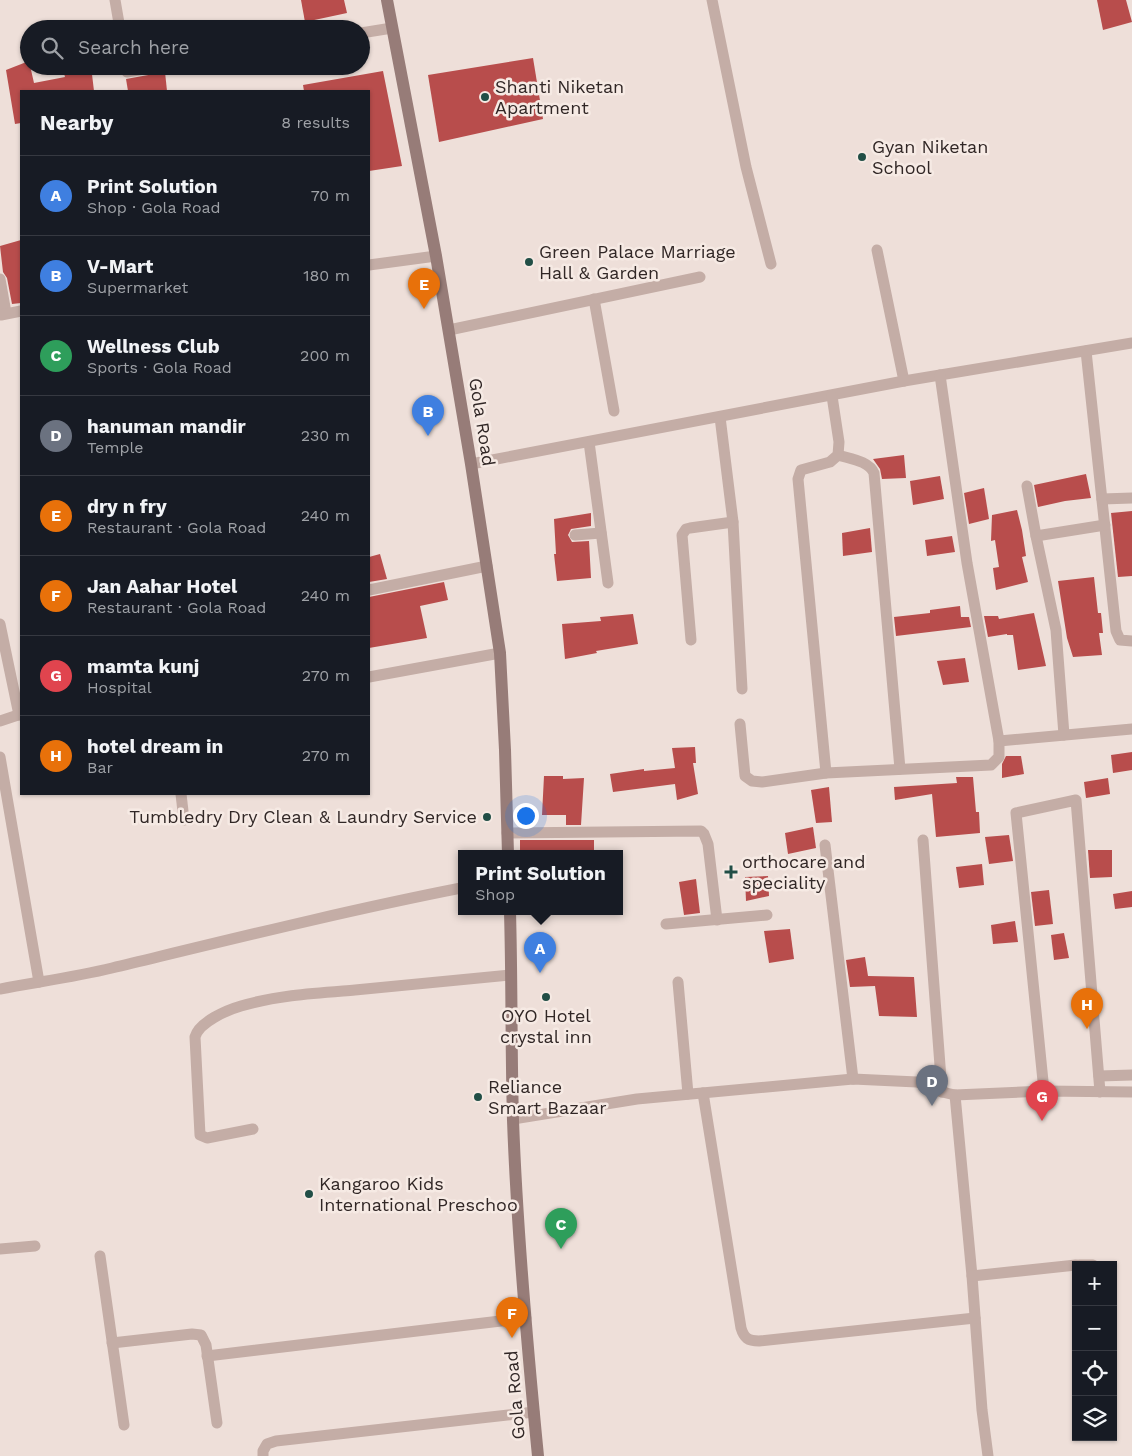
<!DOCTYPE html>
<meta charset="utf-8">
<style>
:root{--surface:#171b24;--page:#242831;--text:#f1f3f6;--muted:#9ea1a6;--line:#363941;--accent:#8c9099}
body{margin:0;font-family:"Work Sans",sans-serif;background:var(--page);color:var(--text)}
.controls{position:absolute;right:15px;bottom:15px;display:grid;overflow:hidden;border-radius:0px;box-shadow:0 1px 4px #0004}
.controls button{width:45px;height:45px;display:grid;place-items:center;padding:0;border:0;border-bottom:1px solid var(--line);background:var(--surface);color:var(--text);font:25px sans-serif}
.you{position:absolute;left:525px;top:815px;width:18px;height:18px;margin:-12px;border:4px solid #fff;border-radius:50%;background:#1a73e8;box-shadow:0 0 0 8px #1a73e833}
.badge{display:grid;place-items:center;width:32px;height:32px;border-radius:50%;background:var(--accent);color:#fff;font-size:16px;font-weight:700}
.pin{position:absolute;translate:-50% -41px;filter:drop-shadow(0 1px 2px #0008)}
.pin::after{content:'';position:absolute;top:26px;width:18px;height:15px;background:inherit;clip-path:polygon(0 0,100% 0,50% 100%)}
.popup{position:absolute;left:458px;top:850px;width:165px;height:65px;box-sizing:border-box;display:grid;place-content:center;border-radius:0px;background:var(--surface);filter:drop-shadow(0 1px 4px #0005);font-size:16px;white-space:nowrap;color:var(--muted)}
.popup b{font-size:19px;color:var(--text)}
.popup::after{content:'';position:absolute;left:50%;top:100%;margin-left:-10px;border:10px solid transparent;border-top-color:var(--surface)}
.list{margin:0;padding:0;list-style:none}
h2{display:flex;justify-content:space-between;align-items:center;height:65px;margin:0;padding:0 20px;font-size:21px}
h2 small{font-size:16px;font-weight:400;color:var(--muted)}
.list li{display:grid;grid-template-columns:32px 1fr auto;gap:15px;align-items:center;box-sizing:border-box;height:80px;padding:0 20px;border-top:1px solid var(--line)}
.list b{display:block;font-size:19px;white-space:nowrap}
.list p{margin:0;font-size:16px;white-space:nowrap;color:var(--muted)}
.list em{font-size:16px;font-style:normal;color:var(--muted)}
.icon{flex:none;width:28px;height:28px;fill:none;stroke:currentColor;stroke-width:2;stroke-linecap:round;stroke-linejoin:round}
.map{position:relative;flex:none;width:1132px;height:1456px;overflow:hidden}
.search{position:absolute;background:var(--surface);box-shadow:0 1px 4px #0004;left:20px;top:20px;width:350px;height:55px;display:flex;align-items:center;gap:12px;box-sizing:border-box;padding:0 18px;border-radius:28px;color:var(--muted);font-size:19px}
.panel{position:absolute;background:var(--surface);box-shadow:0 1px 4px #0004;left:20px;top:90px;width:350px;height:705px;border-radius:0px}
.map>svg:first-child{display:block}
</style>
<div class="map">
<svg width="1132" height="1456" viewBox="0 0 1132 1456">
<rect width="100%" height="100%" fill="#eedfd9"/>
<!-- building -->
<g fill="#b84d4c">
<path d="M301 0H344L347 13 305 22Z"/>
<path d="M1097 0H1126L1132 22 1103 30Z"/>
<path d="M533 58 543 119 439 142 428 75Z"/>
<path d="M29 61 34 83 65 77 62 66H91L94 91H21V123L15 124 6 70Z"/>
<path d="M383 71 402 166 369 171V91H304L303 85Z"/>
<path d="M165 72 167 91H128L126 79Z"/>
<path d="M21 240V303L12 304 7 278 3 272 0 246Z"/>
<path d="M904 455 906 478 882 479 880 469 873 459Z"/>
<path d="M1086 474 1091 498 1065 501 1038 507 1034 485Z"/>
<path d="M940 476 944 499 913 505 910 481Z"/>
<path d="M984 488 989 519 969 524 964 493Z"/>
<path d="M1017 510 1022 530 1026 556 1022 557 1028 582 996 590 993 568 999 567 995 540 991 541 992 515Z"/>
<path d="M1132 511V576L1118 577 1111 513Z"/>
<path d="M591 513V526L571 529 568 535 572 542 589 541 591 578 557 581 554 554H556L554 519Z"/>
<path d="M870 528 872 552 843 556 842 533Z"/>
<path d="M952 536 955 552 927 556 925 540Z"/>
<path d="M380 554 387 579 369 582V557Z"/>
<path d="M1094 577 1098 613H1101L1103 633H1099L1102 655 1073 657 1067 638 1058 581Z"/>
<path d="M444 582 448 600 420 606 427 638 369 648V597Z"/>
<path d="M960 606 961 617H969L971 627 896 636 894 617 930 613V610Z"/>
<path d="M1034 613 1046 666 1018 670 1013 635H1007V634L988 637 984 616H998L999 619Z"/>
<path d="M633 614 638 644 596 651 597 653 565 659 562 624 601 621 600 617Z"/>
<path d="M965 658 969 682 943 685 937 661Z"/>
<path d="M695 747 696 763H693L698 794 677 800 675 784 613 792 610 774 644 769V771L675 768 672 748Z"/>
<path d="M1132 752V770L1113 773 1111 755Z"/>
<path d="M1006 756H1021L1024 774 1002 778V764Z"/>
<path d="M544 776H563V779L584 778 581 825H566V815H542Z"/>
<path d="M956 777H973L976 812H979L980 833 936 837 932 794 895 800 894 787 957 783Z"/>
<path d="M1108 778 1110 794 1086 798 1084 782Z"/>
<path d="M829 787 832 822 816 823 811 790Z"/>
<path d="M813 827 816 848 788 854 785 833Z"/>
<path d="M1009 835 1013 861 989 864 985 837Z"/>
<rect x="520" y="840" width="74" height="14"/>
<path d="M1088 850H1112V877L1090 878Z"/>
<path d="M982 864 984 885 959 888 956 867Z"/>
<path d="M768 876 769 896 746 901 745 877Z"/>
<path d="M696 879 700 913 684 915 679 882Z"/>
<path d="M1049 890 1053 924 1035 926 1031 892Z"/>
<path d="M1132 891V907L1115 909 1113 894Z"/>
<path d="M1015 921 1018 942 993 944 991 925Z"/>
<path d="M790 929 794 959 769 963 764 931Z"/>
<path d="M1064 933 1069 958 1054 960 1051 935Z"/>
<path d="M865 957 868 976 914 977 917 1017 879 1016 875 986 850 987 846 960Z"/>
</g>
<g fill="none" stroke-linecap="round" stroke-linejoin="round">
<!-- street -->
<g stroke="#c4ada6" stroke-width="11">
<path d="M115 0 120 29"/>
<path d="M712 0 746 167 771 264"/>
<path d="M361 33 392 28"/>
<path d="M126 66 127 72 160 66"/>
<path d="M877 250 904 381"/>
<path d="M369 265 436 256"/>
<path d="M0 279 6 313"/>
<path d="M594 299 614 411"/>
<path d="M1 315 21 311"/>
<path d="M449 330 700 277"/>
<path d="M1086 351 1116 631 1120 640 1132 641"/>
<path d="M720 417 733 522 742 689"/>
<path d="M589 442 608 583"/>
<path d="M838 455C851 459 869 461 874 473L900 769"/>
<path d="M471 464 904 381 1132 343"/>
<path d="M1027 486 1036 536 1056 630 1064 735"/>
<path d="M1102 499 1132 498"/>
<path d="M575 535 601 533"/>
<path d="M1036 536 1105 525"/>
<path d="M369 590 487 566"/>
<path d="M0 624 19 715"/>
<path d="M691 640 682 535 686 529 690 528 733 522"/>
<path d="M369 677 500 653"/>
<path d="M0 721 21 714"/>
<path d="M740 724 745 776 752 781 762 782 826 773 991 765 999 757V741L967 563 940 375"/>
<path d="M999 741 1132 729"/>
<path d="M0 757 39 982"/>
<path d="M826 773 798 479 801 470 830 462 838 455 839 442 832 396"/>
<path d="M181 794 184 820"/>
<path d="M507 833 701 831 704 834 708 844 717 920"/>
<path d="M923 840 942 1092"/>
<path d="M825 845 853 1079"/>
<path d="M666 924 767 915"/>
<path d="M678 982 688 1094"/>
<path d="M0 989C37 982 75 977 112 968 228 940 344 911 461 888"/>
<path d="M1099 1076 1132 1075"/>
<path d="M1044 1091 1016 813 1076 800 1100 1092"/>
<path d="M703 1093 741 1328C744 1338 748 1341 759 1341L975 1318"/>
<path d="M955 1095 972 1276 982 1410 988 1456"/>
<path d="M513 1119 637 1099 853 1079 917 1082 942 1092 955 1095 1044 1091 1132 1092"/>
<path d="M253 1129 207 1138 200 1135 195 1037C199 1022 227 1010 241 1006 278 995 317 993 355 990 407 985 459 980 511 975"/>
<path d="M0 1249 35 1246"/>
<path d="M100 1256 124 1425"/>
<path d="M1079 1265H1093"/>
<path d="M972 1276 1076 1265"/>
<path d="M112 1343 192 1334 201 1335 206 1345 217 1423"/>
<path d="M207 1356 526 1318"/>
<path d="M263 1456V1451L267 1444 276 1441 534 1412"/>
</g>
<!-- secondary -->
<g stroke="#977c78" stroke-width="12">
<path d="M387 0 436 256 471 464 500 653 505 750 508 854"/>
<path d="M510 912C512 981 511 1051 513 1120 517 1232 527 1344 538 1456"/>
</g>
</g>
<!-- markers -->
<g fill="#214e46" stroke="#f6eae4" stroke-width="2">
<circle cx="485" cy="97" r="5"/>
<circle cx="862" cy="157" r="5"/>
<circle cx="529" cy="262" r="5"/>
<circle cx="487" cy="817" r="5"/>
<path d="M728.5 864.5h5v5h5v5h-5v5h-5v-5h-5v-5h5z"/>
<circle cx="546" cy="997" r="5"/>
<circle cx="478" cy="1097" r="5"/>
<circle cx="309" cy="1194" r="5"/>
</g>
<g text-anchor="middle" stroke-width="5" stroke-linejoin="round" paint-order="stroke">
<!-- poi labels -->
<g font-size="18" fill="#312726" stroke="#f6eae4" text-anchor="start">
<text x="495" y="93">Shanti Niketan<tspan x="495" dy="21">Apartment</tspan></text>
<text x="872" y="153">Gyan Niketan<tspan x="872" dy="21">School</tspan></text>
<text x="539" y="258">Green Palace Marriage<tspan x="539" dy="21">Hall &amp; Garden</tspan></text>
<text x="477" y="823" text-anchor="end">Tumbledry Dry Clean &amp; Laundry Service</text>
<text x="742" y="868">orthocare and<tspan x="742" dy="21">speciality</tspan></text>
<text x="546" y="1022" text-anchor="middle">OYO Hotel<tspan x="546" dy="21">crystal inn</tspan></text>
<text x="488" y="1093">Reliance<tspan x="488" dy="21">Smart Bazaar</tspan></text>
<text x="319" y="1190">Kangaroo Kids<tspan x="319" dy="21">International Preschoo</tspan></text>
</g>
<!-- street labels -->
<g font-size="18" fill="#312726" stroke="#f6eae4">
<text transform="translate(482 422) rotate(81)" y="6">Gola Road</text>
<text transform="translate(515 1395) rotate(-95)" y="6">Gola Road</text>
</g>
</g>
</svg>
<div class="controls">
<button>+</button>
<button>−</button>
<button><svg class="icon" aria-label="locate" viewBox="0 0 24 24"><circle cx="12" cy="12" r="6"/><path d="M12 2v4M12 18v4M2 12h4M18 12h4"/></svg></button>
<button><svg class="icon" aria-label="layers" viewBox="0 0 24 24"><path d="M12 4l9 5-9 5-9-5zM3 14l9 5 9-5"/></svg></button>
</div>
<div class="you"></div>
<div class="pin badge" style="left:540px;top:973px;background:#3f7fe0">A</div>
<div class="popup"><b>Print Solution</b>Shop</div>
<div class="pin badge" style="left:428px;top:436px;background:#3f7fe0">B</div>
<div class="pin badge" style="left:561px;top:1249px;background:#2e9e5b">C</div>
<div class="pin badge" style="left:932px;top:1106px;background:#6b7280">D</div>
<div class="pin badge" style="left:424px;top:309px;background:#e8710a">E</div>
<div class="pin badge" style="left:512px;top:1338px;background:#e8710a">F</div>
<div class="pin badge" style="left:1042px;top:1121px;background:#e0444e">G</div>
<div class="pin badge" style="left:1087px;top:1029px;background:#e8710a">H</div>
<div class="search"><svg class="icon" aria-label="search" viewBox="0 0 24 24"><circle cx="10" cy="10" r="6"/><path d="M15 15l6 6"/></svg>Search here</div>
<section class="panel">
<h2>Nearby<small>8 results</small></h2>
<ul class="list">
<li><span class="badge" style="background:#3f7fe0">A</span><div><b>Print Solution</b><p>Shop · Gola Road</p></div><em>70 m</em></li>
<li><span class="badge" style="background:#3f7fe0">B</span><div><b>V-Mart</b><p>Supermarket</p></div><em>180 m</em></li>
<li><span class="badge" style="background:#2e9e5b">C</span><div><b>Wellness Club</b><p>Sports · Gola Road</p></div><em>200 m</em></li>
<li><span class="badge" style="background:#6b7280">D</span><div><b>hanuman mandir</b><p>Temple</p></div><em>230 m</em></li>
<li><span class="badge" style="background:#e8710a">E</span><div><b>dry n fry</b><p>Restaurant · Gola Road</p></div><em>240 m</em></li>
<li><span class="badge" style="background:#e8710a">F</span><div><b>Jan Aahar Hotel</b><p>Restaurant · Gola Road</p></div><em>240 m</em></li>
<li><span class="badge" style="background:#e0444e">G</span><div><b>mamta kunj</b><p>Hospital</p></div><em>270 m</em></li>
<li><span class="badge" style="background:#e8710a">H</span><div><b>hotel dream in</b><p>Bar</p></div><em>270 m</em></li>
</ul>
</section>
</div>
